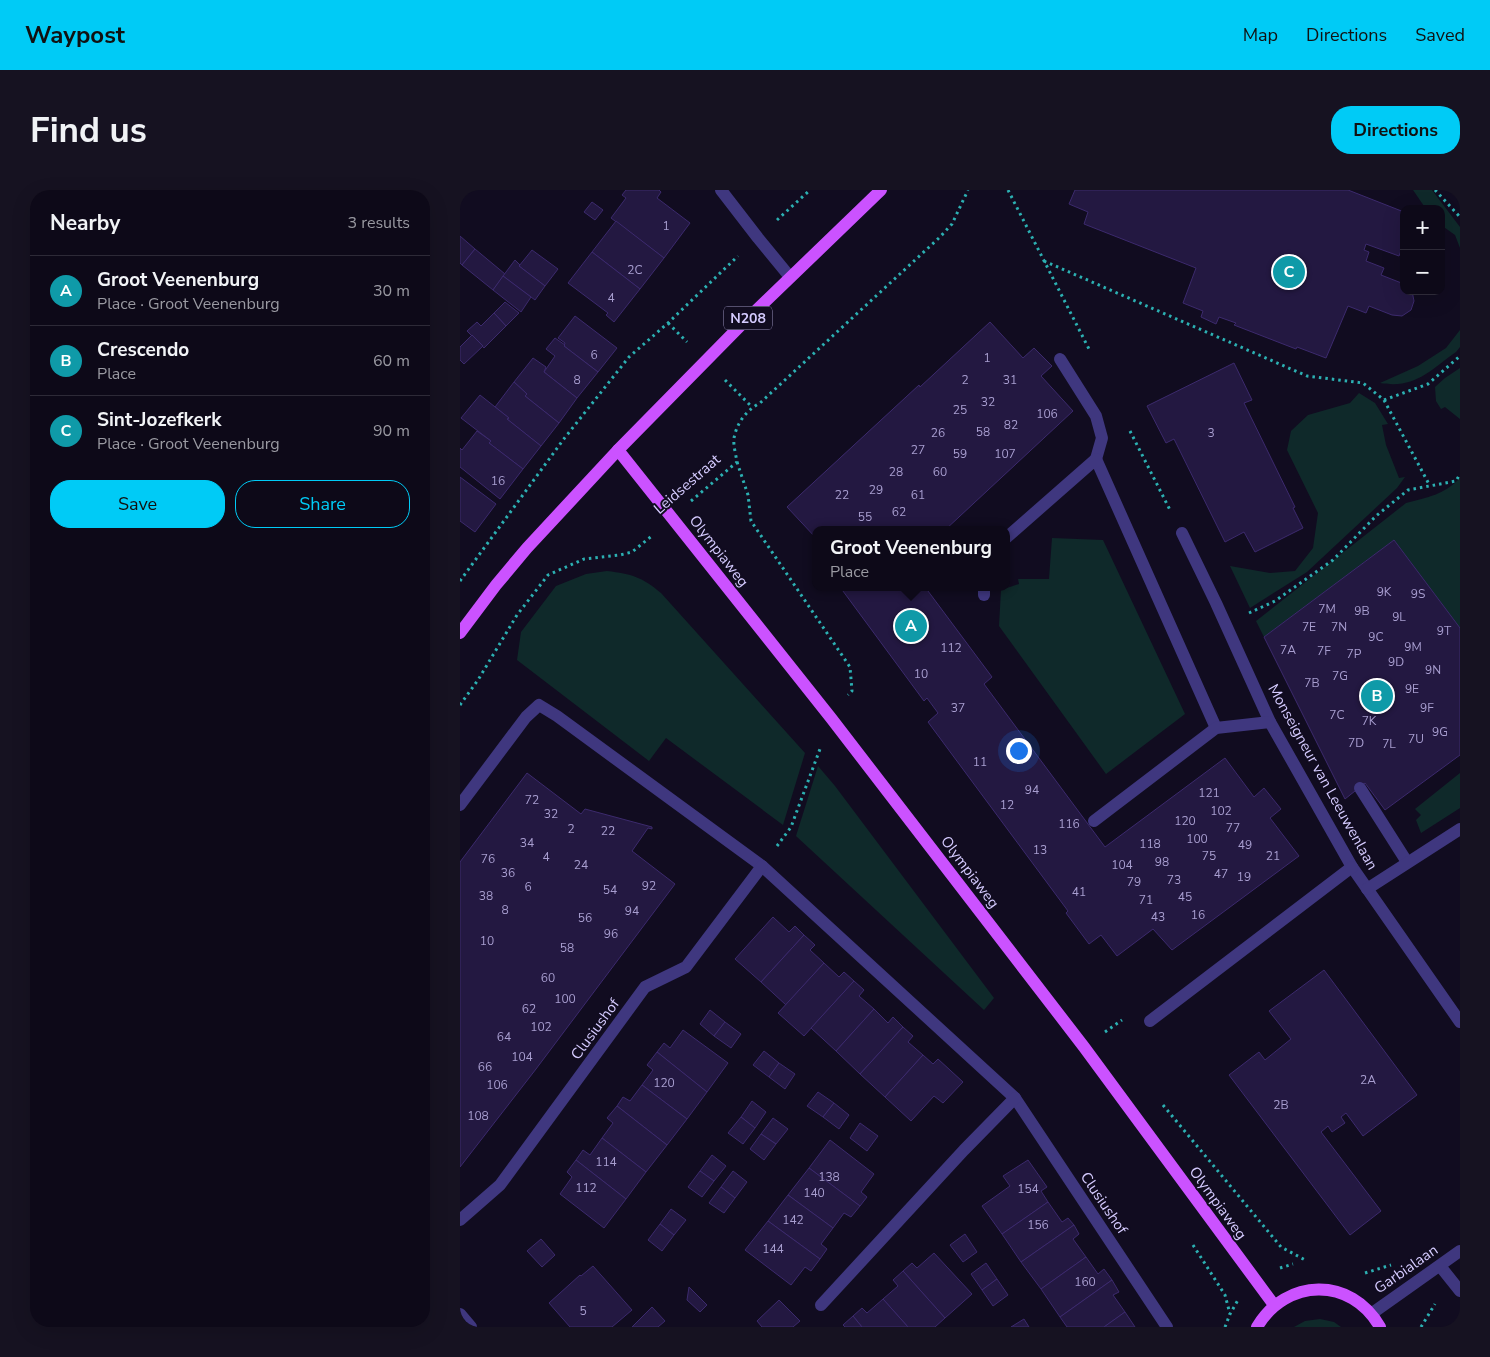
<!DOCTYPE html>
<meta charset="utf-8">
<style>
:root{--surface:#0d0918;--page:#161221;--text:#f1f3f6;--muted:#9a9aa2;--line:#2d2a37;--accent:#00cbf6}
body{margin:0;font-family:"Nunito Sans",sans-serif;background:var(--page);color:var(--text)}
.controls{position:absolute;right:15px;top:15px;display:grid;overflow:hidden;border-radius:10px;box-shadow:0 5px 20px #0002}
.controls button{width:45px;height:45px;display:grid;place-items:center;padding:0;border:0;border-bottom:1px solid var(--line);background:var(--surface);color:var(--text);font:25px sans-serif}
.you{position:absolute;left:558px;top:560px;width:18px;height:18px;margin:-12px;border:4px solid #fff;border-radius:50%;background:#1a73e8;box-shadow:0 0 0 8px #1a73e833}
.badge{display:grid;place-items:center;width:32px;height:32px;border-radius:50%;background:var(--accent);color:#fff;font-size:16px;font-weight:700}
.pin{position:absolute;translate:-50% -50%;border:2px solid #fff;box-shadow:0 1px 5px #0006}
.popup{position:absolute;left:352px;top:336px;width:198px;height:65px;box-sizing:border-box;display:grid;place-content:center;border-radius:10px;background:var(--surface);filter:drop-shadow(0 1px 4px #0005);font-size:16px;white-space:nowrap;color:var(--muted)}
.popup b{font-size:19px;color:var(--text)}
.popup::after{content:'';position:absolute;left:50%;top:100%;margin-left:-10px;border:10px solid transparent;border-top-color:var(--surface)}
.list{margin:0;padding:0;list-style:none}
h2{display:flex;justify-content:space-between;align-items:center;height:65px;margin:0;padding:0 20px;font-size:21px}
h2 small{font-size:16px;font-weight:400;color:var(--muted)}
.list li{display:grid;grid-template-columns:32px 1fr auto;gap:15px;align-items:center;box-sizing:border-box;height:70px;padding:0 20px;border-top:1px solid var(--line)}
.list b{display:block;font-size:19px;white-space:nowrap}
.list p{margin:0;font-size:16px;white-space:nowrap;color:var(--muted)}
.list em{font-size:16px;font-style:normal;color:var(--muted)}
.actions{display:flex;gap:10px;padding:15px 20px}
.actions a{flex:1;padding:11px 0;border:1px solid var(--accent);border-radius:20px;text-align:center;font-size:18px;color:var(--accent)}
.actions .main{background:var(--accent);color:#111}
.map{position:relative;flex:none;width:1000px;height:1137px;overflow:hidden;border-radius:20px}
header{display:flex;align-items:center;gap:30px;box-sizing:border-box;height:70px;padding:0 25px;background:var(--accent);color:#111}
header strong{font-size:24px}
nav{display:flex;gap:28px;margin-inline-start:auto;font-size:18px}
.intro{display:flex;align-items:center;justify-content:space-between;box-sizing:border-box;height:120px;padding:0 30px}
h1{margin:0;font-size:35px}
.button{padding:12px 22px;border-radius:20px;background:var(--accent);color:#111;font-size:18px;font-weight:700}
main{display:flex;gap:30px;padding:0 30px}
aside{flex:1;background:var(--surface);border-radius:20px;box-shadow:0 5px 20px #0002}
.map>svg:first-child{display:block}
</style>
<header>
<strong>Waypost</strong>
<nav><a>Map</a><a>Directions</a><a>Saved</a></nav>
</header>
<div class="intro"><h1>Find us</h1><a class="button">Directions</a></div>
<main>
<aside>
<h2>Nearby<small>3 results</small></h2>
<ul class="list">
<li><span class="badge" style="background:#0f9aa8">A</span><div><b>Groot Veenenburg</b><p>Place · Groot Veenenburg</p></div><em>30 m</em></li>
<li><span class="badge" style="background:#0f9aa8">B</span><div><b>Crescendo</b><p>Place</p></div><em>60 m</em></li>
<li><span class="badge" style="background:#0f9aa8">C</span><div><b>Sint-Jozefkerk</b><p>Place · Groot Veenenburg</p></div><em>90 m</em></li>
</ul>
<div class="actions"><a class="main">Save</a><a>Share</a></div>
</aside>
<div class="map">
<svg width="1000" height="1137" viewBox="0 0 1000 1137">
<rect width="100%" height="100%" fill="#110c20"/>
<!-- green -->
<g fill="#0f292a">
<path d="M953 0H972L1000 37V58L995 45 981 35V19H966Z"/>
<path d="M1000 140V157L996 162C969 181 955 199 920 193L958 176 986 158Z"/>
<path d="M1000 178V229L985 217 981 219 976 211 975 197 985 188Z"/>
<path d="M899 203 915 213 928 234 922 235 926 255 939 288 945 287 937 298 847 382 790 418 770 376 810 383 835 381 853 358 858 323 827 260 831 241 848 225 890 213Z"/>
<path d="M1000 288V438L934 350 804 447 796 431 946 313C968 307 984 305 1000 288Z"/>
<path d="M592 348 643 350 725 524 646 584 539 436 541 400 559 394 558 389H589Z"/>
<path d="M147 381C172 384 182 387 201 403L345 563 323 635 206 548 189 571 57 470 61 442 96 396 126 384Z"/>
<path d="M358 576 375 596 534 808 524 820 336 646Z"/>
<path d="M1000 583V618L961 643 956 630 961 625 955 619Z"/>
<path d="M860 1129 874 1132 881 1137H834L845 1131Z"/>
</g>
<!-- building -->
<g fill="#231841" stroke="#3c2a6d">
<path d="M166 0H199L201 2 197 8 230 33 204 68 151 28 166 8 162 5Z"/>
<path d="M615 0H888L944 22V53L939 66 906 54 904 60 909 62 906 71 924 78 921 85 944 94V101H952L954 111 951 120 942 126 932 125 909 116 906 123 888 116 866 168 837 157 836 159 774 135 776 133 759 127 756 134 741 127 743 121 723 113 736 78 624 34 628 22 609 14Z"/>
<path d="M132 12 143 20 135 30 124 22Z"/>
<path d="M156 31 204 68 180 99 132 62Z"/>
<path d="M0 46 15 59 2 75 0 73Z"/>
<path d="M15 59 45 84 33 100 2 75Z"/>
<path d="M72 60 98 79 85 96 59 76Z"/>
<path d="M132 62 180 99 154 132 146 125 148 123 108 93Z"/>
<path d="M55 70 60 75 59 76 85 96 75 110 43 86Z"/>
<path d="M43 86 71 107 61 122 33 100Z"/>
<path d="M45 112 59 123 46 136 34 123Z"/>
<path d="M34 123 46 136 24 158 7 141 17 132 21 136Z"/>
<path d="M115 126 157 158 138 182 104 156 105 153 98 148Z"/>
<path d="M530 132 563 168 574 158 592 176 581 186 613 221 485 340H356V348L327 317 459 195 460 197Z"/>
<path d="M12 145 23 156 4 174 0 170V157Z"/>
<path d="M95 148 105 155 104 156 138 182 117 208 84 182 95 166 86 159Z"/>
<path d="M73 168 86 177 84 182 117 208 99 233 65 206 67 204 54 192Z"/>
<path d="M774 173 792 210 784 213 835 317 833 318 843 338 795 362 784 342 765 352 714 249 706 253 687 216Z"/>
<path d="M54 192 67 204 65 206 99 233 81 256 47 229 49 228 35 217Z"/>
<path d="M20 205 49 228 47 229 81 256 63 279 29 253 31 251 1 228Z"/>
<path d="M17 241 31 251 29 253 63 279 40 309 0 277V258L2 260Z"/>
<path d="M0 287 36 314 15 342 0 331Z"/>
<path d="M934 350 1000 438V565L925 620 905 593 885 609 804 447Z"/>
<path d="M380 397H465L532 487 524 494 645 657 765 568 794 607 804 598 821 619 810 628 839 666 712 760 693 739 657 766 641 745 629 754 606 723 608 721 468 532 478 523 467 508 464 511Z"/>
<path d="M67 583 121 624 125 619 192 637V639L188 638 172 661 215 694 76 879 0 977V672Z"/>
<path d="M313 727 329 742 335 736 344 745 301 792 275 769Z"/>
<path d="M344 745 355 755 350 760 364 773 326 815 301 792Z"/>
<path d="M364 773 379 787 384 782 394 791 344 846 318 823Z"/>
<path d="M864 780 957 905 903 946 886 923 881 927 885 933 872 942 868 936 861 942 921 1021 890 1045 769 885 799 862 805 870 831 849 809 821Z"/>
<path d="M394 791 404 800 399 806 414 819 376 861 351 838Z"/>
<path d="M414 819 428 833 433 827 443 837 400 884 376 861Z"/>
<path d="M250 820 265 832 254 846 240 834Z"/>
<path d="M265 832 281 844 271 858 254 846Z"/>
<path d="M443 837 453 846 448 852 463 865 425 907 400 884Z"/>
<path d="M223 840 268 873 247 902 197 862 204 853 210 858Z"/>
<path d="M304 861 319 873 309 887 293 875Z"/>
<path d="M197 862 247 902 227 929 182 895 193 880 187 875Z"/>
<path d="M463 865 473 874 478 869 503 892 483 913 474 906 451 931 425 907Z"/>
<path d="M319 873 335 884 325 899 309 887Z"/>
<path d="M182 895 227 929 207 955 157 916 163 907 170 911Z"/>
<path d="M358 902 374 913 363 927 347 916Z"/>
<path d="M292 911 306 922 295 938 281 927Z"/>
<path d="M374 913 389 925 379 939 363 927Z"/>
<path d="M157 916 207 955 186 982 142 948 153 933 147 928Z"/>
<path d="M281 927 295 938 283 954 268 943Z"/>
<path d="M313 928 328 939 316 954 301 944Z"/>
<path d="M400 933 418 946 407 961 390 948Z"/>
<path d="M301 944 316 954 304 970 290 959Z"/>
<path d="M142 948 186 982 166 1009 116 970 123 960 130 965Z"/>
<path d="M370 950 414 984 401 1002 407 1007 400 1016 349 978Z"/>
<path d="M252 965 266 976 254 991 240 981Z"/>
<path d="M116 970 166 1009 144 1038 100 1004 112 987 107 982Z"/>
<path d="M568 970 587 997 581 1001 588 1012 542 1044 522 1016 550 996 543 986Z"/>
<path d="M349 978 400 1016 391 1027 384 1023 373 1038 328 1005Z"/>
<path d="M240 981 254 991 242 1007 228 997Z"/>
<path d="M273 981 287 992 275 1008 261 997Z"/>
<path d="M261 997 275 1008 264 1023 249 1013Z"/>
<path d="M328 1005 373 1038 361 1054 367 1059 360 1069 308 1031Z"/>
<path d="M588 1012 602 1032 608 1028 614 1035 561 1072 542 1044Z"/>
<path d="M211 1019 226 1030 214 1045 200 1034Z"/>
<path d="M308 1031 360 1069 351 1081 345 1077 331 1095 285 1060Z"/>
<path d="M200 1034 214 1045 202 1061 188 1050Z"/>
<path d="M614 1035 619 1044 613 1049 626 1067 581 1099 561 1072Z"/>
<path d="M505 1044 517 1062 503 1072 490 1055Z"/>
<path d="M81 1049 95 1065 82 1077 67 1061Z"/>
<path d="M474 1063 512 1104 485 1128 443 1081 452 1073 457 1078Z"/>
<path d="M626 1067 638 1084 644 1079 652 1090 600 1127 581 1099Z"/>
<path d="M526 1073 537 1089 522 1100 511 1084Z"/>
<path d="M133 1076 172 1120 152 1137H110L89 1113 120 1085 121 1086Z"/>
<path d="M443 1081 485 1128 475 1137H448L423 1109 438 1096 433 1090Z"/>
<path d="M537 1089 548 1105 533 1116 522 1100Z"/>
<path d="M652 1090 659 1102 653 1105 665 1122 644 1137H607L600 1127Z"/>
<path d="M229 1097 247 1115 240 1122 227 1110Z"/>
<path d="M423 1109 448 1137H402L393 1126 402 1118 407 1123Z"/>
<path d="M319 1110 340 1131 333 1137H302L297 1131Z"/>
<path d="M192 1117 205 1131 198 1137H172Z"/>
<path d="M665 1122 675 1137H644Z"/>
<path d="M393 1126 402 1137H385L383 1135Z"/>
<path d="M564 1129 569 1137H551Z"/>
</g>
<g fill="none" stroke-linecap="round" stroke-linejoin="round">
<!-- path -->
<g stroke="#2cb0b2" stroke-width="3" stroke-dasharray="2.5 4" stroke-linecap="butt">
<path d="M548 0 629 159"/>
<path d="M975 0 1000 27"/>
<path d="M317 30 350 0"/>
<path d="M584 71 847 186 903 193 924 210 970 296"/>
<path d="M208 133 227 152"/>
<path d="M265 190 292 217"/>
<path d="M924 210 968 194 1000 166"/>
<path d="M670 241 710 320"/>
<path d="M277 272 288 305 291 331 390 477 392 501 388 505"/>
<path d="M231 311 277 272C276 265 273 255 274 248 277 232 287 220 300 213L480 47 492 34 508 0"/>
<path d="M0 391 103 250 169 167 208 133 278 66"/>
<path d="M789 423 815 411 873 370 916 326 948 300 996 291 1000 284"/>
<path d="M0 515 18 490 57 425 88 385 124 369 160 365 172 362 193 345"/>
<path d="M317 656 331 637 360 559"/>
<path d="M645 842 662 830"/>
<path d="M703 915 821 1057 847 1071"/>
<path d="M733 1055 765 1105 770 1124"/>
<path d="M820 1078 833 1074"/>
<path d="M905 1083 931 1075"/>
<path d="M765 1137 770 1124 778 1110"/>
<path d="M961 1137 975 1114"/>
</g>
<!-- minor -->
<g stroke="#3f377f" stroke-width="12">
<path d="M261 0 298 48 330 87"/>
<path d="M600 169 636 226 642 248 636 269"/>
<path d="M722 343 756 413 810 532 892 677 1000 832"/>
<path d="M546 348 636 269 756 538"/>
<path d="M524 397V405"/>
<path d="M900 598 947 672"/>
<path d="M0 615 66 527 79 515 97 526 302 676 555 908 707 1137"/>
<path d="M634 631 756 538 810 532"/>
<path d="M907 699 1000 639"/>
<path d="M690 831 892 677"/>
<path d="M0 1030 40 995 185 797 226 777 302 676"/>
<path d="M980 1076 1000 1101"/>
<path d="M361 1115 504 960 555 908"/>
<path d="M0 1124 11 1137"/>
<path d="M911 1124 1000 1061"/>
</g>
<!-- major -->
<g stroke="#cb52ff" stroke-width="12">
<path d="M158 260 371 528 624 857 814 1115"/>
<path d="M0 443 36 395 67 358 158 260 281 135 421 0"/>
<path d="M797 1137C826 1088 891 1086 920 1137"/>
</g>
</g>
<g text-anchor="middle" stroke-width="4" stroke-linejoin="round" paint-order="stroke">
<!-- number labels -->
<g font-size="12" fill="#a89ed0">
<text x="206" y="40">1</text>
<text x="175" y="84">2C</text>
<text x="151" y="112">4</text>
<text x="134" y="169">6</text>
<text x="527" y="172">1</text>
<text x="117" y="194">8</text>
<text x="505" y="194">2</text>
<text x="550" y="194">31</text>
<text x="528" y="216">32</text>
<text x="500" y="224">25</text>
<text x="587" y="228">106</text>
<text x="551" y="239">82</text>
<text x="523" y="246">58</text>
<text x="478" y="247">26</text>
<text x="751" y="247">3</text>
<text x="458" y="264">27</text>
<text x="500" y="268">59</text>
<text x="545" y="268">107</text>
<text x="436" y="286">28</text>
<text x="480" y="286">60</text>
<text x="38" y="295">16</text>
<text x="416" y="304">29</text>
<text x="382" y="309">22</text>
<text x="458" y="309">61</text>
<text x="439" y="326">62</text>
<text x="405" y="331">55</text>
<text x="924" y="406">9K</text>
<text x="958" y="408">9S</text>
<text x="867" y="423">7M</text>
<text x="902" y="425">9B</text>
<text x="939" y="431">9L</text>
<text x="849" y="441">7E</text>
<text x="879" y="441">7N</text>
<text x="984" y="445">9T</text>
<text x="916" y="451">9C</text>
<text x="953" y="461">9M</text>
<text x="491" y="462">112</text>
<text x="828" y="464">7A</text>
<text x="864" y="465">7F</text>
<text x="894" y="468">7P</text>
<text x="936" y="476">9D</text>
<text x="973" y="484">9N</text>
<text x="461" y="488">10</text>
<text x="880" y="490">7G</text>
<text x="852" y="497">7B</text>
<text x="952" y="503">9E</text>
<text x="498" y="522">37</text>
<text x="967" y="522">9F</text>
<text x="877" y="529">7C</text>
<text x="909" y="535">7K</text>
<text x="980" y="546">9G</text>
<text x="956" y="553">7U</text>
<text x="896" y="557">7D</text>
<text x="929" y="558">7L</text>
<text x="520" y="576">11</text>
<text x="572" y="604">94</text>
<text x="749" y="607">121</text>
<text x="72" y="614">72</text>
<text x="547" y="619">12</text>
<text x="761" y="625">102</text>
<text x="91" y="628">32</text>
<text x="725" y="635">120</text>
<text x="609" y="638">116</text>
<text x="773" y="642">77</text>
<text x="111" y="643">2</text>
<text x="148" y="645">22</text>
<text x="737" y="653">100</text>
<text x="67" y="657">34</text>
<text x="690" y="658">118</text>
<text x="785" y="659">49</text>
<text x="580" y="664">13</text>
<text x="749" y="670">75</text>
<text x="813" y="670">21</text>
<text x="86" y="671">4</text>
<text x="28" y="673">76</text>
<text x="702" y="676">98</text>
<text x="121" y="679">24</text>
<text x="662" y="679">104</text>
<text x="48" y="687">36</text>
<text x="761" y="688">47</text>
<text x="784" y="691">19</text>
<text x="714" y="694">73</text>
<text x="674" y="696">79</text>
<text x="189" y="700">92</text>
<text x="68" y="701">6</text>
<text x="150" y="704">54</text>
<text x="619" y="706">41</text>
<text x="26" y="710">38</text>
<text x="725" y="711">45</text>
<text x="686" y="714">71</text>
<text x="45" y="724">8</text>
<text x="172" y="725">94</text>
<text x="738" y="729">16</text>
<text x="698" y="731">43</text>
<text x="125" y="732">56</text>
<text x="151" y="748">96</text>
<text x="27" y="755">10</text>
<text x="107" y="762">58</text>
<text x="88" y="792">60</text>
<text x="105" y="813">100</text>
<text x="69" y="823">62</text>
<text x="81" y="841">102</text>
<text x="44" y="851">64</text>
<text x="62" y="871">104</text>
<text x="25" y="881">66</text>
<text x="908" y="894">2A</text>
<text x="204" y="897">120</text>
<text x="37" y="899">106</text>
<text x="821" y="919">2B</text>
<text x="18" y="930">108</text>
<text x="146" y="976">114</text>
<text x="369" y="991">138</text>
<text x="126" y="1002">112</text>
<text x="568" y="1003">154</text>
<text x="354" y="1007">140</text>
<text x="333" y="1034">142</text>
<text x="578" y="1039">156</text>
<text x="313" y="1063">144</text>
<text x="625" y="1096">160</text>
<text x="123" y="1125">5</text>
</g>
<!-- shield labels -->
<rect fill="#110c20" stroke="#9a92bc" stroke-width="1" x="264" y="116.5" width="48" height="23" rx="4"/>
<g font-size="14" font-weight="bold" fill="#d5cbff">
<text x="288" y="133">N208</text>
</g>
<!-- street labels -->
<g font-size="15" fill="#d5cbff" stroke="#110c20">
<text transform="translate(227 294) rotate(-41)" y="5">Leidsestraat</text>
<text transform="translate(259 361) rotate(52)" y="5">Olympiaweg</text>
<text transform="translate(863 587) rotate(61)" y="5">Monseigneur van Leeuwenlaan</text>
<text transform="translate(510 682) rotate(53)" y="5">Olympiaweg</text>
<text transform="translate(135 839) rotate(-54)" y="5">Clusiushof</text>
<text transform="translate(644 1013) rotate(56)" y="5">Clusiushof</text>
<text transform="translate(758 1013) rotate(54)" y="5">Olympiaweg</text>
<text transform="translate(946 1079) rotate(-35)" y="5">Garbialaan</text>
</g>
</g>
</svg>
<div class="controls">
<button>+</button>
<button>−</button>
</div>
<div class="you"></div>
<div class="pin badge" style="left:451px;top:436px;background:#0f9aa8">A</div>
<div class="popup"><b>Groot Veenenburg</b>Place</div>
<div class="pin badge" style="left:917px;top:506px;background:#0f9aa8">B</div>
<div class="pin badge" style="left:829px;top:82px;background:#0f9aa8">C</div>
</div>
</main>
